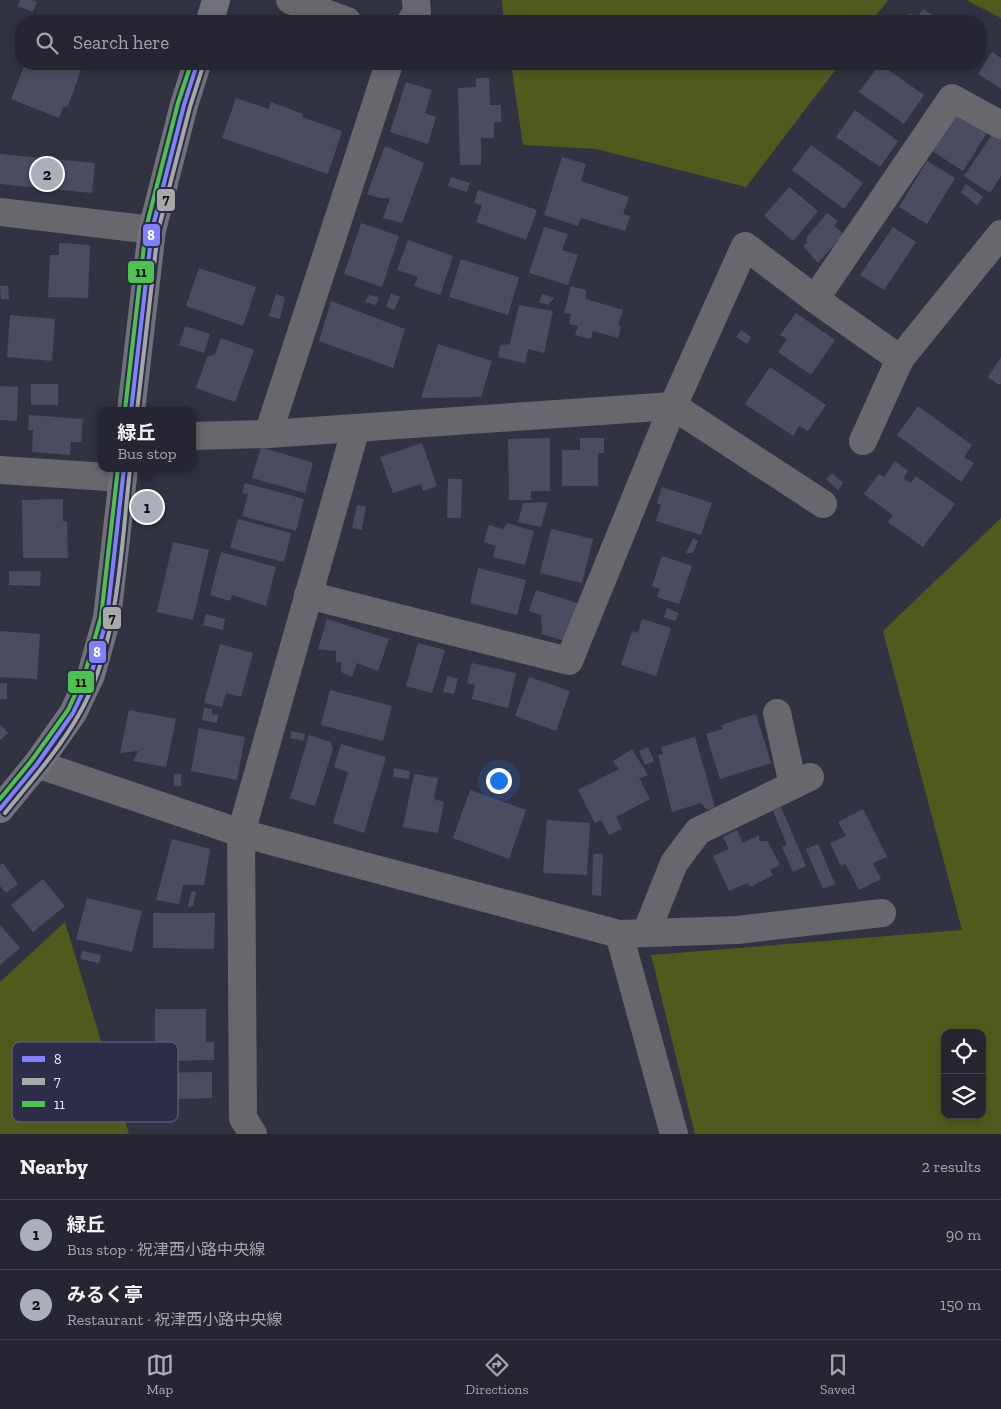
<!DOCTYPE html>
<meta charset="utf-8">
<style>
:root{--surface:#262632;--page:#2e2e3a;--text:#f1f3f6;--muted:#a4a5ac;--line:#42434d;--accent:#adaebc}
body{margin:0;font-family:"Zilla Slab","Noto Sans JP",serif;background:var(--page);color:var(--text)}
.controls{position:absolute;right:15px;bottom:15px;display:grid;overflow:hidden;border-radius:10px;box-shadow:0 2px 8px #0003}
.controls button{width:45px;height:45px;display:grid;place-items:center;padding:0;border:0;border-bottom:1px solid var(--line);background:var(--surface);color:var(--text);font:25px sans-serif}
.you{position:absolute;left:498px;top:780px;width:18px;height:18px;margin:-12px;border:4px solid #fff;border-radius:50%;background:#1a73e8;box-shadow:0 0 0 8px #1a73e833}
.badge{display:grid;place-items:center;width:32px;height:32px;border-radius:50%;background:var(--accent);color:#111;font-size:16px;font-weight:700}
.pin{position:absolute;translate:-50% -50%;border:2px solid #fff;box-shadow:0 1px 5px #0006}
.popup{position:absolute;left:98px;top:407px;width:98px;height:65px;box-sizing:border-box;display:grid;place-content:center;border-radius:10px;background:var(--surface);filter:drop-shadow(0 1px 4px #0005);font-size:16px;white-space:nowrap;color:var(--muted)}
.popup b{font-size:19px;color:var(--text)}
.popup::after{content:'';position:absolute;left:50%;top:100%;margin-left:-10px;border:10px solid transparent;border-top-color:var(--surface)}
.list{margin:0;padding:0;list-style:none}
h2{display:flex;justify-content:space-between;align-items:center;height:65px;margin:0;padding:0 20px;font-size:21px}
h2 small{font-size:16px;font-weight:400;color:var(--muted)}
.list li{display:grid;grid-template-columns:32px 1fr auto;gap:15px;align-items:center;box-sizing:border-box;height:70px;padding:0 20px;border-top:1px solid var(--line)}
.list b{display:block;font-size:19px;white-space:nowrap}
.list p{margin:0;font-size:16px;white-space:nowrap;color:var(--muted)}
.list em{font-size:16px;font-style:normal;color:var(--muted)}
.icon{flex:none;width:28px;height:28px;fill:none;stroke:currentColor;stroke-width:2;stroke-linecap:round;stroke-linejoin:round}
.map{position:relative;flex:none;width:1001px;height:1134px;overflow:hidden}
.search{position:absolute;background:var(--surface);box-shadow:0 2px 8px #0003;left:15px;right:15px;top:15px;height:55px;display:flex;align-items:center;gap:12px;box-sizing:border-box;padding:0 18px;border-radius:20px;color:var(--muted);font-size:19px}
.sheet{height:205px;background:var(--surface)}
nav{display:flex;justify-content:space-around;align-items:center;box-sizing:border-box;height:70px;border-top:1px solid var(--line);background:var(--surface);font-size:14px;color:var(--muted)}
nav a{display:grid;justify-items:center;gap:2px}
nav .on{color:var(--accent)}
.map>svg:first-child{display:block}
</style>
<div class="map">
<svg width="1001" height="1134" viewBox="0 0 1001 1134">
<rect width="100%" height="100%" fill="#323342"/>
<!-- green -->
<g fill="#515a1d" fill-rule="evenodd">
<path d="M502 0H888L872 21H504Z"/>
<path d="M966 0H1001V18Z"/>
<path d="M511 64H840L746 187 596 149 523 145Z"/>
<path d="M1001 518V1134H695L651 955 962 930 883 631ZM945 1033H982V1115H945Z"/>
<path d="M65 922 129 1134H0V982Z"/>
</g>
<!-- building -->
<g fill="#4c4c60">
<path d="M20 0H31L37 2 33 12 18 6Z"/>
<path d="M923 9 942 21H905L910 13 917 18Z"/>
<path d="M992 52 1001 58V89L978 74Z"/>
<path d="M25 64H83L68 106 63 107 59 118 11 99Z"/>
<path d="M880 64 924 95 904 124 859 92Z"/>
<path d="M476 78H489L490 105H501V122H494V138H481V165H460L458 88 476 87Z"/>
<path d="M406 82 432 90 425 113 436 117 428 144 390 132Z"/>
<path d="M236 98 269 109 271 102 303 114 302 117 342 131 328 174 222 138Z"/>
<path d="M855 110 898 141 880 167 836 137Z"/>
<path d="M957 112 988 131 963 171 932 151Z"/>
<path d="M995 130 1001 134V176L990 193 964 176Z"/>
<path d="M811 145 863 183 844 209 792 170Z"/>
<path d="M385 146 424 163 402 223 383 218 390 198H380L367 194Z"/>
<path d="M0 154 95 163 92 193 0 184Z"/>
<path d="M562 157 586 164 581 181 629 197 623 214 630 216 625 231 581 218 578 226 544 215Z"/>
<path d="M927 161 955 178 927 224 899 207Z"/>
<path d="M451 177 470 183 467 192 448 186Z"/>
<path d="M966 184 983 197 977 205 961 192Z"/>
<path d="M789 187 818 211 793 241 764 216Z"/>
<path d="M478 190 537 210 526 240 476 222 482 205 474 203Z"/>
<path d="M827 213 838 221 834 226 844 234 818 263 803 246 807 243 806 238Z"/>
<path d="M361 223 399 236 382 287 344 274Z"/>
<path d="M544 227 568 234 562 250 578 255 568 285 529 273Z"/>
<path d="M893 227 916 242 884 290 860 275Z"/>
<path d="M408 240 453 256 440 295 414 286 418 277 397 270Z"/>
<path d="M59 243 90 245 88 298 48 297 50 255H59Z"/>
<path d="M461 259 519 277 508 315 449 297Z"/>
<path d="M199 268 256 287 243 326 186 306Z"/>
<path d="M0 286H8L9 299H1Z"/>
<path d="M571 286 586 290V299L623 310 618 325 621 327 618 338 593 331 591 339 575 335 578 326 569 324 571 314 564 313Z"/>
<path d="M391 293 400 297 394 310 386 307Z"/>
<path d="M276 294 285 297 280 319 269 316Z"/>
<path d="M542 294 554 298 548 305 539 302Z"/>
<path d="M369 295 378 297 376 305 365 302Z"/>
<path d="M331 301 405 329 393 368 319 341Z"/>
<path d="M519 305 553 311 544 353 528 349 525 363 498 357 500 345 510 344Z"/>
<path d="M796 313 835 340 811 375 778 352 787 339 780 335Z"/>
<path d="M10 315 55 319 52 361 7 357Z"/>
<path d="M185 326 210 334 204 353 179 345Z"/>
<path d="M741 330 751 337 747 344 736 337Z"/>
<path d="M221 338 254 350 235 402 196 388 207 357 215 354Z"/>
<path d="M438 344 492 361 481 397 421 398Z"/>
<path d="M1001 357V383L999 385 988 377Z"/>
<path d="M770 367 826 405 808 431 799 426 793 436 745 404Z"/>
<rect x="31" y="384" width="27" height="21"/>
<path d="M0 386 18 387 17 421 0 420Z"/>
<path d="M918 406 972 445 964 457 974 463 961 482 897 435Z"/>
<path d="M29 415 83 419 81 442H71L70 455 32 452 33 430H28Z"/>
<path d="M550 438V491H531V500H509L508 439Z"/>
<path d="M580 438H604V453H598V486H562V450H580Z"/>
<path d="M422 443 437 486 423 491 421 484 393 493 380 457Z"/>
<path d="M261 447 313 463 305 493 252 478Z"/>
<path d="M895 461 908 471 903 478 911 483 916 476 955 504 923 547 888 522 893 515 864 494 879 474 884 477Z"/>
<path d="M832 473 843 483 838 490 826 479Z"/>
<path d="M448 479H462L461 518H447Z"/>
<path d="M245 483 304 499 296 531 242 516 248 494 242 493Z"/>
<path d="M662 487 712 503 701 535 656 521 661 505 657 503Z"/>
<path d="M63 499V521L67 522 68 558H23L22 500Z"/>
<path d="M548 502 541 527 518 522 523 503Z"/>
<path d="M357 505 366 506 362 530 352 528Z"/>
<path d="M238 519 291 533 284 562 230 548Z"/>
<path d="M507 523 534 531 525 565 493 557 496 546 484 542 489 525 503 529Z"/>
<path d="M551 529 593 539 582 583 540 573Z"/>
<path d="M693 538 698 541 693 553H686Z"/>
<path d="M173 542 209 550 193 620 157 612Z"/>
<path d="M221 552 276 567 266 606 232 595 230 601 210 595Z"/>
<path d="M662 556 692 566 679 604 657 597 660 589 652 586Z"/>
<path d="M478 568 526 580 517 615 470 603Z"/>
<path d="M9 571H41L40 586 9 585Z"/>
<path d="M536 590 580 604 568 642 542 634 541 615 529 611Z"/>
<path d="M667 608 679 613 675 621 664 617Z"/>
<path d="M206 614 225 619 223 630 203 625Z"/>
<path d="M327 619 389 639 378 671 357 663 352 677 341 672V662H336V651L318 649Z"/>
<path d="M642 619 671 628 656 676 621 665 632 631 638 633Z"/>
<path d="M0 631 40 634 37 679 0 677Z"/>
<path d="M418 643 445 650 432 693 406 686Z"/>
<path d="M220 644 253 653 241 697 226 693 222 707 204 703Z"/>
<path d="M472 663 516 673 508 708 472 699 475 685 467 683Z"/>
<path d="M447 676 458 679 454 694 443 692Z"/>
<path d="M529 677 570 691 556 731 515 716Z"/>
<rect x="0" y="683" width="7" height="16"/>
<path d="M330 690 392 706 383 741 321 725Z"/>
<path d="M204 708 212 709V714L218 715 217 723 202 720Z"/>
<path d="M129 710 176 719 166 767 133 761 138 751 120 753Z"/>
<path d="M756 714 771 763 720 779 706 734 723 729 721 725Z"/>
<path d="M0 724 8 733 0 740Z"/>
<path d="M199 728 245 737 237 780 191 771Z"/>
<path d="M291 731 305 734 303 741 290 738Z"/>
<path d="M309 735 331 742 333 749 315 806 290 798Z"/>
<path d="M695 737 715 807 707 810 701 803 672 812 658 755 663 754 661 747Z"/>
<path d="M341 744 386 757 364 833 333 823 348 772 334 767Z"/>
<path d="M648 747 654 761 645 765 639 751Z"/>
<path d="M632 749 648 775 639 778 650 799 616 817 622 829 609 835 601 820 595 823 578 790 619 769 613 761Z"/>
<path d="M394 768 410 771 409 779 393 777Z"/>
<rect x="174" y="774" width="7" height="12"/>
<path d="M414 774 438 778 434 799 444 802 438 833 403 827Z"/>
<path d="M470 790 526 810 509 859 453 838Z"/>
<path d="M781 807 806 866 793 872 782 847 787 845 773 811Z"/>
<path d="M863 809 887 857 873 863 881 879 859 890 845 863 841 866 830 843 846 836 838 822Z"/>
<path d="M547 820 590 823 587 875 543 873Z"/>
<path d="M737 830 743 843 759 835V841H767L780 865 770 870 773 875 751 887 747 883 729 891 713 856 729 849 723 837Z"/>
<path d="M172 839 210 849 204 885H183L179 904 156 900Z"/>
<path d="M818 844 835 884 823 889 806 849Z"/>
<path d="M593 854H603L601 896 592 895Z"/>
<path d="M3 863 18 884 6 893 0 886V865Z"/>
<path d="M43 879 65 906 33 932 11 905Z"/>
<path d="M191 891 196 892 193 906 188 907Z"/>
<path d="M87 898 142 911 132 952 76 939Z"/>
<path d="M153 913H215L214 949 153 948Z"/>
<path d="M0 925 20 948 0 965Z"/>
<path d="M82 951 101 955 99 963 80 959Z"/>
<path d="M155 1009H206V1042H214V1060L162 1061V1047L155 1045Z"/>
<path d="M132 1050H147V1066L132 1067Z"/>
<path d="M212 1072V1098L144 1100V1073Z"/>
<path d="M127 1076H135L136 1100H128Z"/>
</g>
<g fill="none" stroke-linecap="round" stroke-linejoin="round">
<!-- minor -->
<g stroke="#67676d" stroke-width="28">
<path d="M290 0 347 21"/>
<path d="M411 21 417 13 416 0"/>
<path d="M0 212 152 230"/>
<path d="M815 299 952 98 1001 125"/>
<path d="M268 434 389 64"/>
<path d="M192 436 268 434 673 406 823 504"/>
<path d="M863 441 900 359 1001 234"/>
<path d="M0 470 123 478"/>
<path d="M308 595 569 661 673 406 745 246 815 299 900 359"/>
<path d="M777 713 793 785"/>
<path d="M37 764 241 833 619 934 737 930 882 913"/>
<path d="M646 933 674 863 698 831 810 777"/>
<path d="M619 934 674 1134"/>
<path d="M253 1134 243 1118 241 833 356 428"/>
</g>
<!-- major -->
<g stroke="#71717a" stroke-width="28">
<path d="M210 21 216 0"/>
<path d="M131 411 152 230 184 105 197 64"/>
<path d="M0 809 37 764 73 713 91 675 107 618 124 468"/>
</g>
<defs>
<g id="bus-1">
<path d="M131 411 152 230 184 105 197 64"/>
<path d="M0 809 37 764 73 713 91 675 107 618 124 468"/>
</g>
<g id="bus-2">
<path d="M137 411 158 231 190 107 203 66"/>
<path d="M5 813C30 782 58 751 78 716 119 646 121 548 130 469"/>
</g>
<g id="bus-3">
<path d="M125 410 146 228 178 103 191 64"/>
<path d="M0 799 32 760 68 710 85 673 101 617 118 468"/>
</g>
</defs>
<!-- bus-1 casing -->
<use href="#bus-1" stroke="#2c2d48" stroke-width="8"/>
<!-- bus-2 casing -->
<use href="#bus-2" stroke="#2c2d48" stroke-width="8"/>
<!-- bus-3 casing -->
<use href="#bus-3" stroke="#2c2d48" stroke-width="8"/>
<!-- bus-1 -->
<use href="#bus-1" stroke="#8080ff" stroke-width="4"/>
<!-- bus-2 -->
<use href="#bus-2" stroke="#a8a8a8" stroke-width="4"/>
<!-- bus-3 -->
<use href="#bus-3" stroke="#4dc24d" stroke-width="4"/>
</g>
<!-- legend -->
<rect x="12" y="1042" width="166" height="80" rx="8" fill="#2c2d48" stroke="#66687f" stroke-width="1"/>
<rect x="22" y="1056" width="23" height="6" fill="#8080ff"/>
<rect x="22" y="1078" width="23" height="7" fill="#a8a8a8"/>
<rect x="22" y="1101" width="23" height="6" fill="#4dc24d"/>
<g font-size="14" fill="#eff0fe">
<text x="54" y="1064">8</text>
<text x="54" y="1086">7</text>
<text x="54" y="1109">11</text>
</g>
<g stroke="#2c2d48" stroke-width="2">
<rect x="156" y="188" width="20" height="24" rx="5" fill="#a8a8a8"/>
<rect x="142" y="223" width="19" height="24" rx="5" fill="#8080ff"/>
<rect x="127" y="260" width="28" height="24" rx="5" fill="#4dc24d"/>
<rect x="102" y="606" width="20" height="24" rx="5" fill="#a8a8a8"/>
<rect x="88" y="640" width="19" height="24" rx="5" fill="#8080ff"/>
<rect x="67" y="670" width="28" height="24" rx="5" fill="#4dc24d"/>
</g>
<g font-size="14" text-anchor="middle" font-weight="bold" fill="#fff">
<text x="151" y="240">8</text>
<text x="97" y="657">8</text>
</g>
<g font-size="14" text-anchor="middle" font-weight="bold" fill="#111">
<text x="166" y="204">7</text>
<text x="141" y="277">11</text>
<text x="112" y="623">7</text>
<text x="81" y="687">11</text>
</g>
</svg>
<div class="controls">
<button><svg class="icon" aria-label="locate" viewBox="0 0 24 24"><circle cx="12" cy="12" r="6"/><path d="M12 2v4M12 18v4M2 12h4M18 12h4"/></svg></button>
<button><svg class="icon" aria-label="layers" viewBox="0 0 24 24"><path d="M12 4l9 5-9 5-9-5zM3 14l9 5 9-5"/></svg></button>
</div>
<div class="you"></div>
<div class="pin badge" style="left:147px;top:507px">1</div>
<div class="popup"><b>緑丘</b>Bus stop</div>
<div class="pin badge" style="left:47px;top:174px">2</div>
<div class="search"><svg class="icon" aria-label="search" viewBox="0 0 24 24"><circle cx="10" cy="10" r="6"/><path d="M15 15l6 6"/></svg>Search here</div>
</div>
<section class="sheet">
<h2>Nearby<small>2 results</small></h2>
<ul class="list">
<li><span class="badge">1</span><div><b>緑丘</b><p>Bus stop · 祝津西小路中央線</p></div><em>90 m</em></li>
<li><span class="badge">2</span><div><b>みるく亭</b><p>Restaurant · 祝津西小路中央線</p></div><em>150 m</em></li>
</ul>
</section>
<nav>
<a class="on"><svg class="icon" aria-label="map" viewBox="0 0 24 24"><path d="M3 6l6-2 6 2 6-2v14l-6 2-6-2-6 2zM9 4v14M15 6v14"/></svg>Map</a>
<a><svg class="icon" aria-label="directions" viewBox="0 0 24 24"><path d="M12 3l9 9-9 9-9-9zM9 14v-3h6M13 9l2 2-2 2"/></svg>Directions</a>
<a><svg class="icon" aria-label="saved" viewBox="0 0 24 24"><path d="M7 4h10v16l-5-4-5 4z"/></svg>Saved</a>
</nav>
